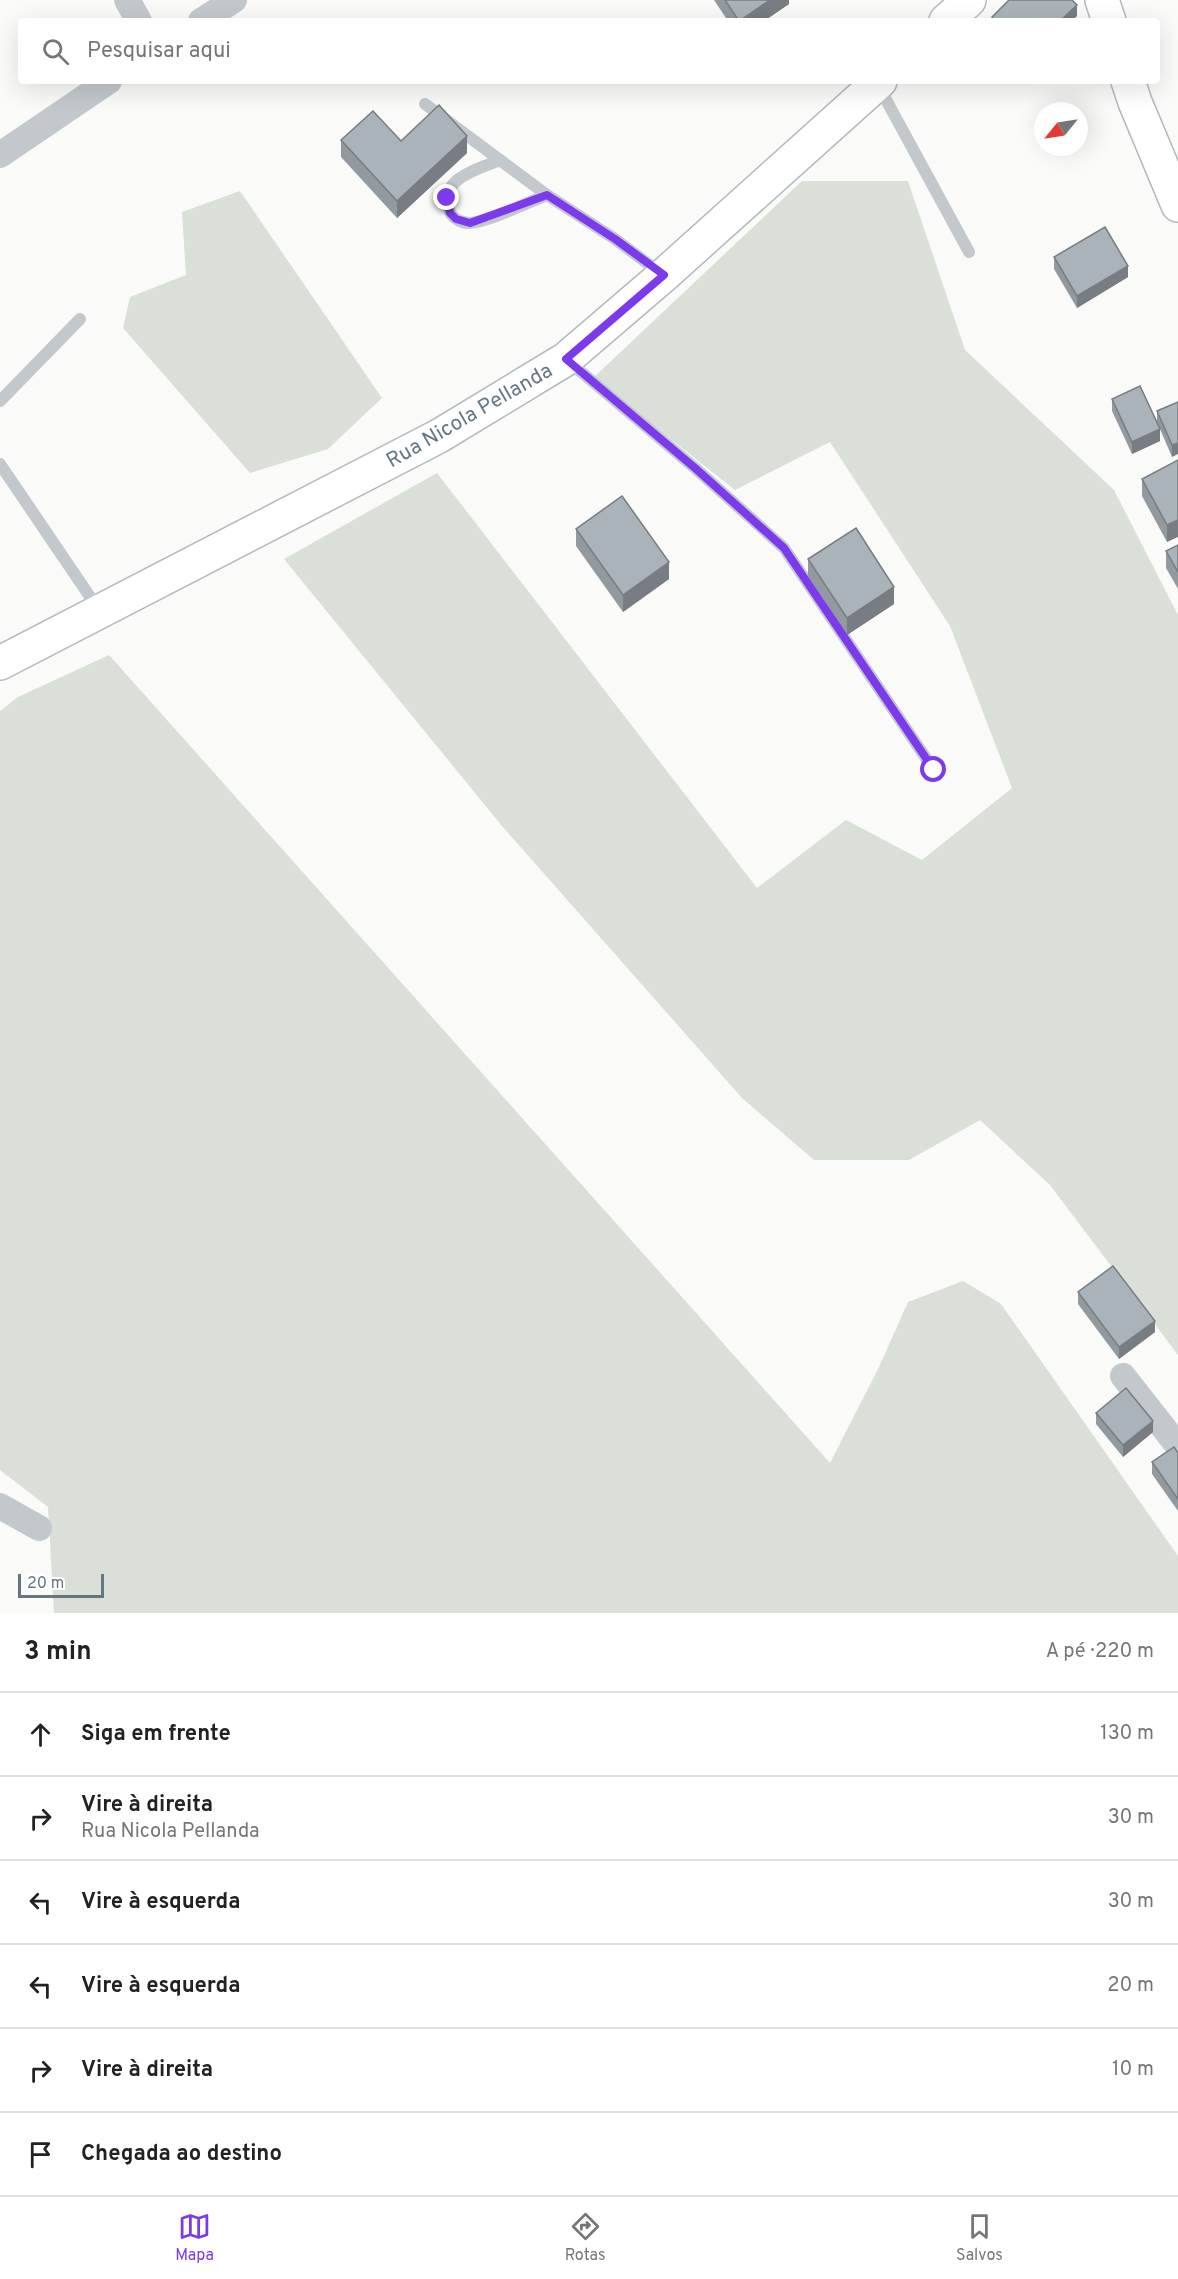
<!DOCTYPE html>
<html lang="pt">
<meta charset="utf-8">
<style>
:root{--surface:#fff;--page:#f2f2f2;--text:#222;--muted:#767676;--line:#e0e0e0;--accent:#7c3aed}
body{margin:0;font-family:Overpass,sans-serif;background:var(--page);color:var(--text)}
.compass{position:absolute;left:1034px;top:102px;width:54px;height:54px;border-radius:50%;background:var(--surface);box-shadow:0 6px 24px #0002;rotate:240deg}
.scale{position:absolute;left:18px;bottom:15px;width:86px;box-sizing:border-box;padding-left:6px;border:3px solid #657683;border-top:0;font-size:16px;line-height:21px;white-space:nowrap;color:#657683;-webkit-text-stroke:4px #fff;paint-order:stroke}
.stop{position:absolute;width:18px;height:18px;margin:-14px;border:4px solid #7c3aed;border-radius:50%;background:#fff}
.stop.end{background:#7c3aed;border-color:#fff;box-shadow:0 2px 6px #0008}
.list{margin:0;padding:0;list-style:none}
h2{display:flex;justify-content:space-between;align-items:center;height:78px;margin:0;padding:0 24px;font-size:26px}
h2 small{font-size:20px;font-weight:400;color:var(--muted)}
.list li{display:grid;grid-template-columns:39px 1fr auto;gap:18px;align-items:center;box-sizing:border-box;height:84px;padding:0 24px;border-top:2px solid var(--line)}
.list b{display:block;font-size:22px;white-space:nowrap}
.list p{margin:0;font-size:20px;white-space:nowrap;color:var(--muted)}
.list em{font-size:20px;font-style:normal;color:var(--muted)}
.icon{flex:none;width:33px;height:33px;fill:none;stroke:currentColor;stroke-width:2;stroke-linecap:round;stroke-linejoin:round}
.map{position:relative;flex:none;width:1178px;height:1613px;overflow:hidden}
.search{position:absolute;background:var(--surface);box-shadow:0 6px 24px #0002;left:18px;right:18px;top:18px;height:66px;display:flex;align-items:center;gap:15px;box-sizing:border-box;padding:0 21px;border-radius:6px;color:var(--muted);font-size:22px}
.sheet{height:582px;background:var(--surface)}
nav{display:flex;justify-content:space-around;align-items:center;box-sizing:border-box;height:84px;border-top:2px solid var(--line);background:var(--surface);font-size:16px;color:var(--muted)}
nav a{display:grid;justify-items:center;gap:3px}
nav .on{color:var(--accent)}
.map>svg:first-child{display:block}
</style>
<div class="map">
<svg width="1178" height="1613" viewBox="0 0 1178 1613">
<rect width="100%" height="100%" fill="#fafaf8"/>
<!-- green -->
<g fill="#dadfd7">
<path d="M802 181H908L965 350 1114 490 1178 615V1355L1050 1185 980 1120 909 1160H814L742 1098 502 826 284 559 437 473 757 888 846 820 922 860 1012 788 950 626 830 442 735 490 593 378Z"/>
<path d="M240 191 382 398 328 449 250 473 123 328 130 297 186 275 182 212Z"/>
<path d="M109 655 830 1463 879 1367 908 1302 963 1281 1001 1304 1178 1556V1613H54L48 1507 0 1470V711L18 697Z"/>
</g>
<g fill="none" stroke-linecap="round" stroke-linejoin="round">
<defs>
<g id="secondary">
<path d="M1102 0 1109 21"/>
<path d="M946 21 969 0"/>
<path d="M1128 81 1135 102 1178 205"/>
<path d="M0 663 439 436 566 359 664 275 880 81"/>
</g>
</defs>
<!-- secondary casing -->
<use href="#secondary" stroke="#b3babf" stroke-width="36"/>
<!-- lane -->
<g stroke="#c3c8cc" stroke-width="12">
<path d="M878 85 969 252"/>
<path d="M425 104 547 195 615 239 663 275"/>
<path d="M500 160C478 169 436 179 450 212 453 219 462 223 469 223 489 222 528 202 547 195"/>
<path d="M567 360 695 468 784 548 934 770"/>
<path d="M0 401 80 319"/>
<path d="M0 464 99 610"/>
</g>
<!-- street -->
<g stroke="#c3c8cc" stroke-width="26">
<path d="M127 0 139 21"/>
<path d="M201 21 234 0"/>
<path d="M0 155 109 81"/>
<path d="M1123 1376 1178 1446"/>
<path d="M0 1506 39 1528"/>
</g>
<!-- secondary -->
<use href="#secondary" stroke="#fff" stroke-width="33"/>
</g>
<!-- wall -->
<g fill="#929a9f">
<path d="M714 0H789V4L764 21H728Z"/>
<path d="M341 140 401 141 467 153 397 218 341 157Z"/>
<path d="M1054 257 1128 277 1077 308 1054 269Z"/>
<path d="M1112 399 1157 423V411L1178 402 1172 457 1160 429V441L1132 454 1112 411Z"/>
<path d="M1178 460 1167 542 1142 496V479Z"/>
<path d="M576 529 669 579 623 612 576 546Z"/>
<path d="M1178 545V589L1166 568V551Z"/>
<path d="M808 559 894 604 847 635 808 576Z"/>
<path d="M1078 1292 1155 1332 1119 1359 1078 1304Z"/>
<path d="M1096 1413 1153 1432 1123 1457 1096 1424Z"/>
<path d="M1178 1453V1511L1152 1474V1462Z"/>
</g>
<!-- shaded-wall -->
<g fill="#777d82">
<path d="M770 0H789V4L764 21H739Z"/>
<path d="M1077 5V16L1072 21H1060Z"/>
<path d="M467 136V153L397 218V201Z"/>
<path d="M1128 266V277L1077 308V296Z"/>
<path d="M1160 429V441L1132 454V442Z"/>
<path d="M1178 443V454L1172 457V445Z"/>
<path d="M1178 520V537L1167 542V525Z"/>
<path d="M669 562V579L623 612V595Z"/>
<path d="M894 587V604L847 635V618Z"/>
<path d="M1155 1321V1332L1119 1359V1347Z"/>
<path d="M1153 1421V1432L1123 1457V1445Z"/>
</g>
<!-- building -->
<g fill="#aab3b9" stroke="#777d82" stroke-width="1.5">
<path d="M725 0H770L739 21Z"/>
<path d="M1009 0H1072L1077 5 1060 21H995L992 17Z"/>
<path d="M439 105 467 136 397 201 341 140 373 111 401 141Z"/>
<path d="M1105 227 1128 266 1077 296 1054 257Z"/>
<path d="M1140 386 1160 429 1132 442 1112 399Z"/>
<path d="M1178 402V443L1172 445 1157 411Z"/>
<path d="M1178 460V520L1167 525 1142 479Z"/>
<path d="M622 496 669 562 623 595 576 529Z"/>
<path d="M856 528 894 587 847 618 808 559Z"/>
<path d="M1178 545V572L1166 551Z"/>
<path d="M1113 1266 1155 1321 1119 1347 1078 1292Z"/>
<path d="M1126 1388 1153 1421 1123 1445 1096 1413Z"/>
<path d="M1174 1447 1178 1453V1499L1152 1462Z"/>
</g>
<g fill="none" stroke-linecap="round" stroke-linejoin="round">
<!-- route -->
<path stroke="#7c3aed" stroke-width="8" d="M447 198 450 213 456 219 470 223 547 195 615 239 664 275 566 359 695 468 784 548 934 770"/>
</g>
<g text-anchor="middle" stroke-width="6" stroke-linejoin="round" paint-order="stroke">
<!-- street labels -->
<g font-size="21" fill="#657683" stroke="#fff">
<text transform="translate(469 415) rotate(-30)" y="7">Rua Nicola Pellanda</text>
</g>
</g>
</svg>
<svg class="compass" viewBox="-18 -18 36 36"><path d="M0-13l5 13h-10z" fill="#e53935"/><path d="M0 13l5-13h-10z" fill="#767676"/></svg>
<div class="scale">20 m</div>
<div class="stop" style="left:934px;top:770px"></div>
<div class="stop end" style="left:447px;top:198px"></div>
<div class="search"><svg class="icon" aria-label="search" viewBox="0 0 24 24"><circle cx="10" cy="10" r="6"/><path d="M15 15l6 6"/></svg>Pesquisar aqui</div>
</div>
<section class="sheet">
<h2>3 min<small>A pé · 220 m</small></h2>
<ul class="list">
<li><svg class="icon" aria-label="ahead" viewBox="0 0 24 24"><path d="M12 20V5M6 11l6-6 6 6"/></svg><div><b>Siga em frente</b></div><em>130 m</em></li>
<li><svg class="icon" aria-label="right" viewBox="0 0 24 24"><path d="M7 20v-9h11M14 6l5 5-5 5"/></svg><div><b>Vire à direita</b><p>Rua Nicola Pellanda</p></div><em>30 m</em></li>
<li><svg class="icon" aria-label="left" viewBox="0 0 24 24"><path d="M17 20v-9H6M10 6l-5 5 5 5"/></svg><div><b>Vire à esquerda</b></div><em>30 m</em></li>
<li><svg class="icon" aria-label="left" viewBox="0 0 24 24"><path d="M17 20v-9H6M10 6l-5 5 5 5"/></svg><div><b>Vire à esquerda</b></div><em>20 m</em></li>
<li><svg class="icon" aria-label="right" viewBox="0 0 24 24"><path d="M7 20v-9h11M14 6l5 5-5 5"/></svg><div><b>Vire à direita</b></div><em>10 m</em></li>
<li><svg class="icon" aria-label="arrive" viewBox="0 0 24 24"><path d="M6 21V4h12l-3 4 3 4H6"/></svg><div><b>Chegada ao destino</b></div></li>
</ul>
</section>
<nav>
<a class="on"><svg class="icon" aria-label="map" viewBox="0 0 24 24"><path d="M3 6l6-2 6 2 6-2v14l-6 2-6-2-6 2zM9 4v14M15 6v14"/></svg>Mapa</a>
<a><svg class="icon" aria-label="directions" viewBox="0 0 24 24"><path d="M12 3l9 9-9 9-9-9zM9 14v-3h6M13 9l2 2-2 2"/></svg>Rotas</a>
<a><svg class="icon" aria-label="saved" viewBox="0 0 24 24"><path d="M7 4h10v16l-5-4-5 4z"/></svg>Salvos</a>
</nav>
